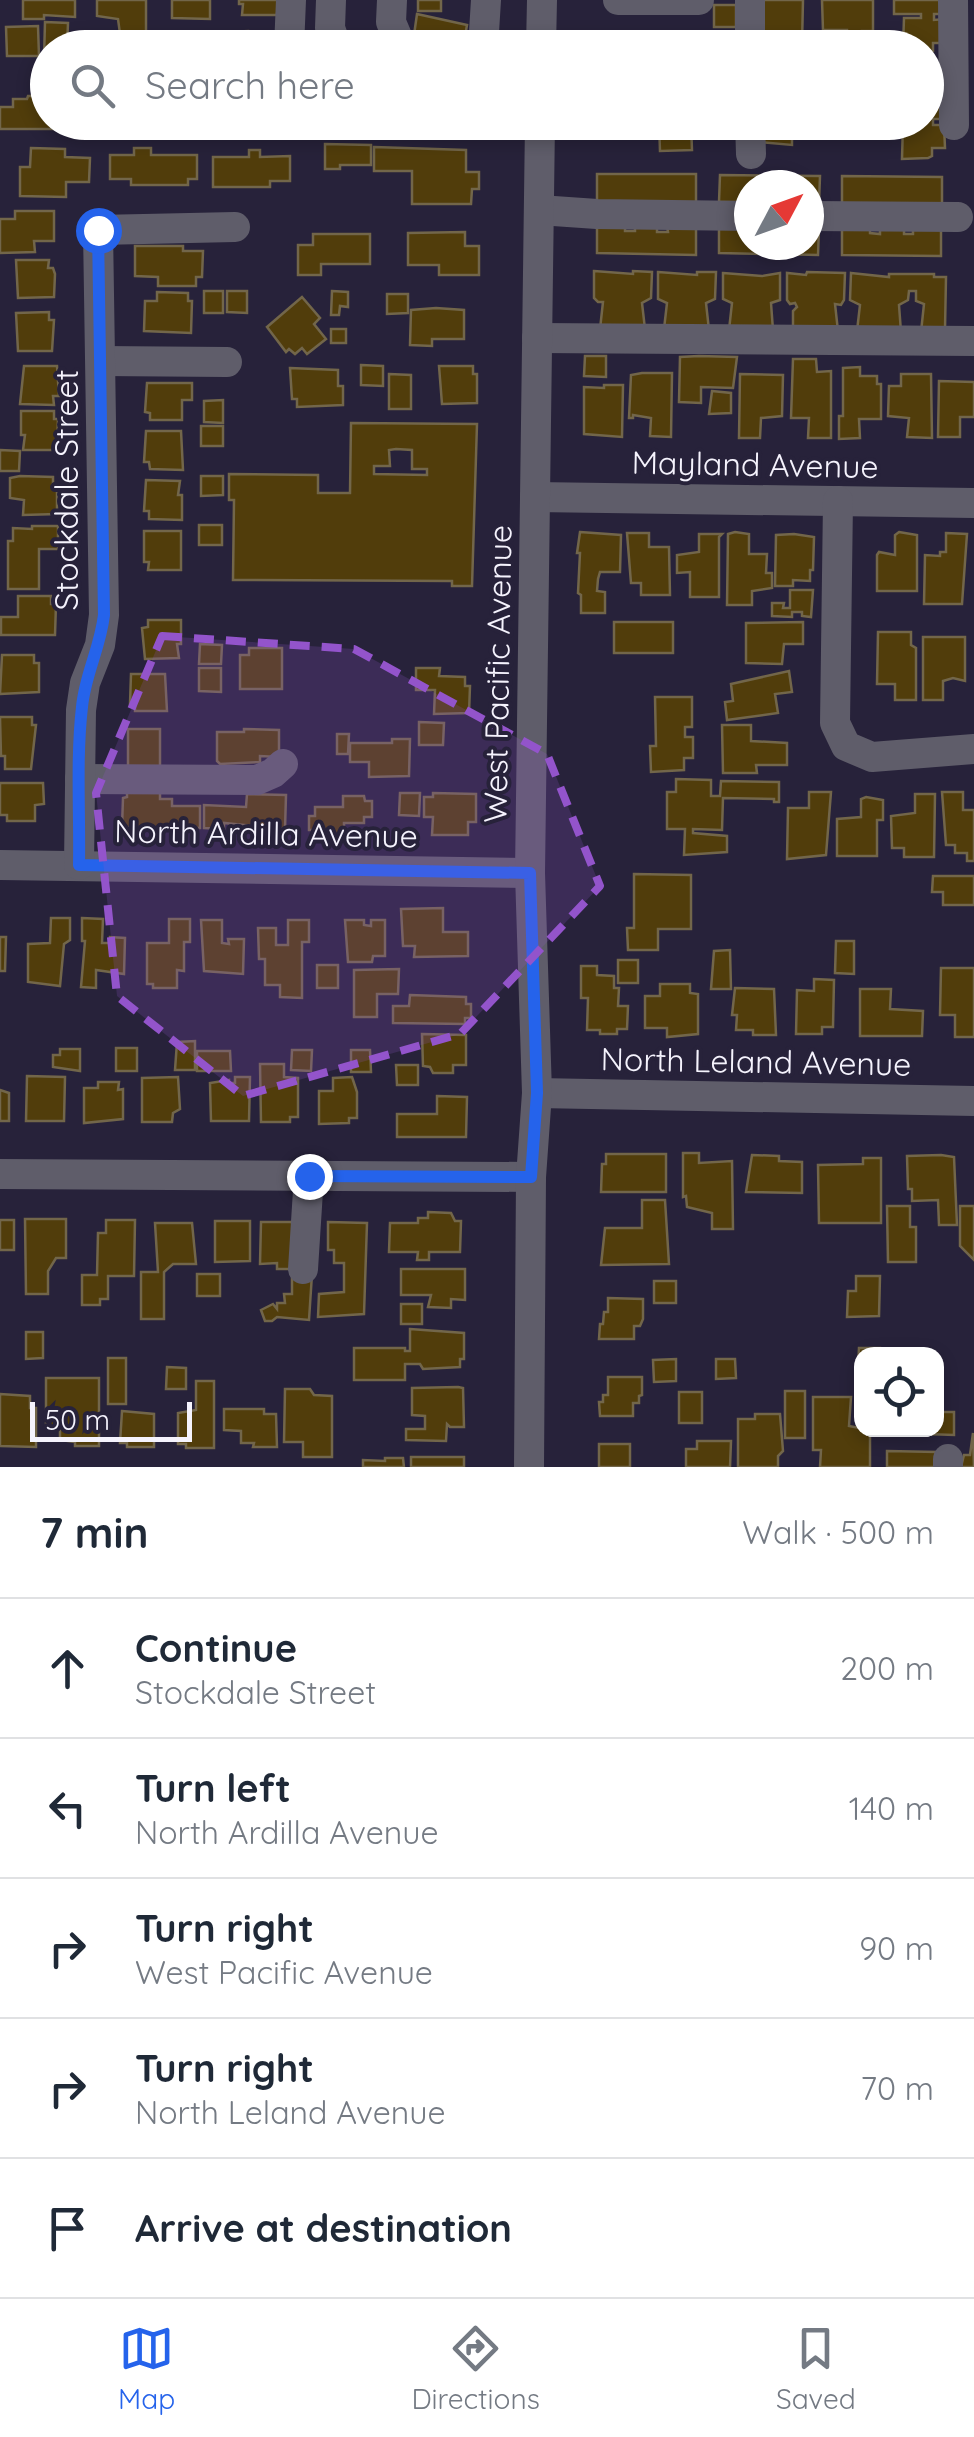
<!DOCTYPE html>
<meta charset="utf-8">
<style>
:root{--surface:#fff;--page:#f6f6f7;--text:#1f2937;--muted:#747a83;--line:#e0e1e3;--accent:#2563eb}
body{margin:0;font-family:Quicksand,sans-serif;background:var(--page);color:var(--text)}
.controls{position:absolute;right:30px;bottom:30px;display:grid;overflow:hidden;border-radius:20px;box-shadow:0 5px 15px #0003}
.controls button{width:90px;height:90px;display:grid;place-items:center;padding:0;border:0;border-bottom:2px solid var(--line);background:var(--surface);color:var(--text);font:50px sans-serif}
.compass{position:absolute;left:734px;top:170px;width:90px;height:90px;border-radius:50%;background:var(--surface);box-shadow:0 5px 15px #0003;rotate:49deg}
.scale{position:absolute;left:30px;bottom:25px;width:162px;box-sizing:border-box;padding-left:10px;border:5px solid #f5f3fd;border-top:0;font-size:28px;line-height:35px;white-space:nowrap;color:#f5f3fd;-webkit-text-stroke:8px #27223a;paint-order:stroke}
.stop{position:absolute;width:30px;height:30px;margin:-22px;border:8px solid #2563eb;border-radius:50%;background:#fff}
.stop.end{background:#2563eb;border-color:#fff;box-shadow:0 2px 10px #0008}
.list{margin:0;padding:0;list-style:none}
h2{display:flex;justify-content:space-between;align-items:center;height:130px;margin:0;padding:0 40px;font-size:42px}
h2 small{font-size:32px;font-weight:400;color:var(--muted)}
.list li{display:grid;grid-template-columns:65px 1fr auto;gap:30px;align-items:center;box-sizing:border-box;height:140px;padding:0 40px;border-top:2px solid var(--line)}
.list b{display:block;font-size:38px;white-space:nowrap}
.list p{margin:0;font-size:32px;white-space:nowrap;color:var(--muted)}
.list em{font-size:32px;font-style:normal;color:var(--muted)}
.icon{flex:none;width:55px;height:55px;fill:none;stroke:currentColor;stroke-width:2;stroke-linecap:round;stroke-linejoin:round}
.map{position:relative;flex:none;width:974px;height:1467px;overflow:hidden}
.search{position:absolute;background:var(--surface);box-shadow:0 5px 15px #0003;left:30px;right:30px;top:30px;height:110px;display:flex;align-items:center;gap:25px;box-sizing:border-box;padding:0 35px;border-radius:55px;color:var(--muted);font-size:38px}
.sheet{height:830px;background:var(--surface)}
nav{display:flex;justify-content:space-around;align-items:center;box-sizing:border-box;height:140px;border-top:2px solid var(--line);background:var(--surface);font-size:28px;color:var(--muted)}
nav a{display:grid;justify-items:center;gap:5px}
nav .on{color:var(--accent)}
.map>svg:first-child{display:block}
</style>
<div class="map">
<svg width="974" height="1467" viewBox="0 0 974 1467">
<rect width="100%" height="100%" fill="#27223a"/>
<!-- building -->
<g fill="#513d0b" stroke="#72664a" stroke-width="2.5" fill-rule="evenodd">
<path d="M23 0H75V17L44 15V19H23Z"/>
<path d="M97 0H146V48H122L118 19 97 16Z"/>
<path d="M172 0H210V19L172 18Z"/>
<path d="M239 0H278L277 15H242L243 4H239Z"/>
<rect x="418" y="0" width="23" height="11"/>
<path d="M760 0H803L802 44 763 48Z"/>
<path d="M822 0H873V31H862L863 45 847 46V30H823Z"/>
<path d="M894 0H946V14H934V20L945 19V43H933V51L929 52 926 48H903L904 18H921V14H894Z"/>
<rect x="714" y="5" width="22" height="22"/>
<path d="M417 14 467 25 463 48 413 42Z"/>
<path d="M45 22 68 23 67 48H48V59H44Z"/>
<path d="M38 26 39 56H7L6 27Z"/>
<path d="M248 31V47L273 48H229V32Z"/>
<rect x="172" y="32" width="25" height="16"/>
<path d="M926 86 933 88V96H944V119H933V125H944L945 148H932V156L928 158 902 159 903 124 926 122Z"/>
<path d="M28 96H48V122H68V129H0V107H13V99H27Z"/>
<path d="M78 122H91L95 133 82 138Z"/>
<path d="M104 122H116L118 130 102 136 98 125Z"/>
<rect x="168" y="122" width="42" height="12"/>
<rect x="241" y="122" width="45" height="12"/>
<path d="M344 122H493V138L344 137Z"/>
<path d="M659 122H691L692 150 660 151Z"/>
<path d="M759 122H802V138H792V145L759 142Z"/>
<path d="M325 144 371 145V165H340V169H325Z"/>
<path d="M374 147 466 150V172H479V189H472L471 204H412V171H374Z"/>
<path d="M31 148 65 149V157L90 158 89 182H66V197L20 196V167H30Z"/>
<path d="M134 148H151V155H197V179H188V185H131V179H110V155H134Z"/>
<path d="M249 150H260V157L290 156V181H270V187H213V157H249Z"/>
<path d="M597 174H696V202L597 203Z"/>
<path d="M720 175 820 176 819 203 809 202V185H749V202H719Z"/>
<path d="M842 176 942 177V204H842Z"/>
<path d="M15 211H54V241H34L35 252 0 253V219H15Z"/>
<path d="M597 226H625V231H635V226H657V232H668L667 226 696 227V255L597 253Z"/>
<path d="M719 227 748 228 749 245H809V228H819L818 255 719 253Z"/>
<path d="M842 228 870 229V233L880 234V228L904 229V234H913V229H941V256L842 255Z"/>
<path d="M465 232V246H479V275H439V265H408V233Z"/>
<path d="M313 234H370V264H321V275H298V245H313Z"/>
<path d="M135 246H183V251H203L202 277H196V286H158V277L135 276Z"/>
<path d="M16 260H49L48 268H53L55 274 54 297 18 298Z"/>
<path d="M594 271 633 274V271L652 272 651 298 642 303 645 329H600L603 302H598L594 298Z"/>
<path d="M658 272 697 275V272H716L715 299 706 303 709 330 664 329 667 303 658 299Z"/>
<path d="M807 272 845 273 844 300 841 305 835 304 838 331H793V311L797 307 795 303 790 304 787 300V273L806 275Z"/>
<path d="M723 273 762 276 780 273V300L771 303 773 330H729L732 303 723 299Z"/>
<path d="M851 273 889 277V274H934V277H946L945 329 921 332 924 304 916 301V291H909L908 300 899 305 901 332 857 331 860 305 850 300Z"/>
<rect x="204" y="291" width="19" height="22"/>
<path d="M227 291H247V313L227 312Z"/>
<path d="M332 291 348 292V307L340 306 339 315H331Z"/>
<path d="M157 292 188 293V301H192L191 333 144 331 145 301H157Z"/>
<path d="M387 294H408V313L387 314Z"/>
<path d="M302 297 320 318 314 324 326 339 307 354 302 348 295 354 289 349 286 352 267 327Z"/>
<path d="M436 308 464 310V339H432V346L410 345 411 310Z"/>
<path d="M49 312V320H54L52 351H18L16 313Z"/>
<rect x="331" y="329" width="15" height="14"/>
<path d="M585 356H606V377L584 376Z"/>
<path d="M699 356 737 357 733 388 701 387V403L679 402 680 357Z"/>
<path d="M793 359H816L817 372 831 371V438H808L809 418H791Z"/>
<path d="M361 365 383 366V386L361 385Z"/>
<path d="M24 366H57L59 396H53L54 405 20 404Z"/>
<path d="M439 366H473V374H477V403L442 404Z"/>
<path d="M860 367V376H877V384H881V419H859L860 438 839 439V416H843V368Z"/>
<path d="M290 368 338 370V386H343V405L297 407V399H292Z"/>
<path d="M642 373H672L671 437 650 436 651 418 633 415V418H629L631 375Z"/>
<path d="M389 374 411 375V409H389Z"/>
<path d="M740 374 783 375 782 416 761 418 760 438H739Z"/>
<path d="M901 374H931L932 438 907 437 909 418 888 416 889 386H901Z"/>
<path d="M939 381 974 382V417H960V437H938Z"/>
<path d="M147 383H192V400H182V420H150V413L145 412Z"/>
<path d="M604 385H623L622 437 584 434V387L604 388Z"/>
<path d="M712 391 731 393V413L709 414Z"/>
<path d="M223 400V423L204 422V401Z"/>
<path d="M21 411H54V419H58L57 450H23L25 435H21Z"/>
<path d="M351 423 477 424 472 586H452V581L233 580 234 500H229V474L318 475V493H350ZM396 449 412 450V469H427V475L374 474V466H390L389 450Z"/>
<rect x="201" y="426" width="22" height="20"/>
<path d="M146 431H181L183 470 150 469 149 462H144Z"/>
<path d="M0 450 20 451 19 471H0Z"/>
<path d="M20 476 53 477V484H57V514L23 515 24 500 10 498V478Z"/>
<path d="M201 476H223V495L201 496Z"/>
<path d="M146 480 180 481 178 495H182V520L149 519V511H144Z"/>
<rect x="199" y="525" width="23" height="20"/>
<path d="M32 526H58V549H39V589H8V541H13V528L32 529Z"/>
<path d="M144 531H181V570H148L149 562H144Z"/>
<path d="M580 532 621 535 620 572H600L598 579 597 591 605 592V613H581V595L578 593 580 553H577Z"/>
<path d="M735 532 749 534V554H767L766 573H772V588L752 591V605H727L728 534Z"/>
<path d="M899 532 917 535V591H877V555L879 552 895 555V535Z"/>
<path d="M627 533H649V547H669L670 595H641V583H631Z"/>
<path d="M946 533 967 534 962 604H924L925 555 940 556V552H946Z"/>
<path d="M699 534H722L719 537V597H690V572L677 573V555L699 552Z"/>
<path d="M794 534 814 537 813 570H810V581L793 580V586H775L776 535Z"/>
<path d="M790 590H813L811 617 802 616V612H792V617L772 616V603H784L783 608H790Z"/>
<path d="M18 596H51V604H56L55 635H1V617H18Z"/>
<path d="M148 620H181V644H177L179 658 145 659 142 628 148 627Z"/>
<rect x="614" y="622" width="59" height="31"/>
<path d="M803 622V644H784L782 664 746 663V623Z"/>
<path d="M878 632H911V645L916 648V700H895V684H877Z"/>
<path d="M923 637H965V681L953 678 943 681V700H923Z"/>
<path d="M200 644 222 645 221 664H199Z"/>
<path d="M249 648H282V689H240V655H249Z"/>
<path d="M2 655H34V663H39V692L0 694Z"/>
<path d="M199 668H221V692L199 691Z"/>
<path d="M416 668H440L439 676 465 677V686H470L469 713 434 714 435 690H416Z"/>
<path d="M789 671 792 692 775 694 778 713 727 720 725 702 733 701 731 684Z"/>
<path d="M131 674H165L167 711H135V704H130Z"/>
<path d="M655 697H692V727H685V737H693V758H684V770L651 772 650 746H656Z"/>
<path d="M0 717H32V725H36L31 769H5V756H1Z"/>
<path d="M419 722 444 723 443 745H419Z"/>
<path d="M722 725H751V741L787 743V765H756L757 773H723Z"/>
<path d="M128 729H160V775L128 774Z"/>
<path d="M244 729 279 730V757L260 756V762L220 764 217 761V732H244Z"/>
<path d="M337 734H349L348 754H337Z"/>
<path d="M392 739H410L409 776 369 777V762H350V743H392Z"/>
<path d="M676 779 711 780V796H720L721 781 779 782V802H774V799L723 798 722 830 693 829V833L727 836V852L684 855 685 829H667V792H676Z"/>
<path d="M0 783H43L44 804 35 805V821H7V815H0Z"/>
<path d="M127 790H160V799H172V806H200V828L122 827 123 798 127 797Z"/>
<path d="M809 792H831L826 855 787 859 788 808H809Z"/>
<path d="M942 792H963V810H974V861H967V853H955V845H946Z"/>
<path d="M400 793H420L419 816 399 815Z"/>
<path d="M433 793 476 794V822H468V835H432L433 817H424V797H433Z"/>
<path d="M247 794 286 795 285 829 224 823V829L204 828V805L246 807Z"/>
<path d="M915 794H935L934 857H904V848H892L891 816 915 813Z"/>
<path d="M343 796H364L365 801H372V817H364V823H344V836H331V830H309V816H315V807H343Z"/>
<path d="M866 797 883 800V820H877V856H837V819L861 817V799Z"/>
<path d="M634 874 691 875V929H658V950H628L627 928H634Z"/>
<path d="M933 876H974V905H943V892H932Z"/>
<path d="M443 908V932H468V956L414 957 415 946H403L401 909Z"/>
<path d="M51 918H70V940L64 944 60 986 28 982V944L50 943Z"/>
<path d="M82 918 103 919 102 943H110V937L125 938 124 974 96 970V988L81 987 85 941H82Z"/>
<path d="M169 919H190V942H184V971L177 970V988H153V984H147V943H169Z"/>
<path d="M201 920H222V943L229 944 228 939H244L243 974 204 971Z"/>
<path d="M288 920H309V942H302V998L280 997V985H265V959H259L258 928H276V945H288Z"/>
<path d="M345 920H364V925L371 926V920H385V956H373L372 962H348Z"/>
<path d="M0 937H6L5 971H0Z"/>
<path d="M836 941H854V974L835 973Z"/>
<path d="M730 950 731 989H711L714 951Z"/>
<rect x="618" y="960" width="20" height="23"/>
<rect x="317" y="965" width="21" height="23"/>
<path d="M581 966H597V975L614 976V988H619L618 1006H628L627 1029H617V1034H600V1030H587L588 998H581Z"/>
<path d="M941 968H974V1037H955V1015H940Z"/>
<path d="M399 969 398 994H377V1017H354V970Z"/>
<path d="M814 979 834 980 833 1027H822V1034H796L797 990 814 991Z"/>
<path d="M660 984H690V993L698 994V1034L667 1037V1028H645V996H660Z"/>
<path d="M735 988 774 989 776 1035H753V1030H736L737 1015H732Z"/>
<path d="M860 989H891L890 1009 923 1011 922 1036H860Z"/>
<path d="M410 995 466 997V1004H471V1018H465V1024L393 1023V1006H409Z"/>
<path d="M422 1034 466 1035V1065H453V1073H433L430 1067 423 1066Z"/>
<path d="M195 1041V1070H175L177 1042Z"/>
<rect x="116" y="1048" width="21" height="23"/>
<path d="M60 1049H80V1071L53 1067V1055H60Z"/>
<path d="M292 1050H312L311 1071 291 1070Z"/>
<path d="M351 1050H370L371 1072H351Z"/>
<path d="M197 1051H230L231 1071H197Z"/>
<path d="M260 1064H284V1077L298 1078V1117H290V1122H261Z"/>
<path d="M396 1065H418V1085H397Z"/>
<path d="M27 1076 65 1077 64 1121H26Z"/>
<path d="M178 1077 180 1109 173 1113 172 1122H142V1078Z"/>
<path d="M235 1077H250L249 1121H211L210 1083 229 1080V1083H235Z"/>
<path d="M352 1077 357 1092V1118H349V1123L319 1124V1091H333V1078Z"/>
<path d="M98 1082H119L118 1090 123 1089V1119L84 1123V1088H98Z"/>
<path d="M0 1090 9 1093V1121H0Z"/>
<path d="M437 1096 467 1097 466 1137H397V1114H437Z"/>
<path d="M683 1153H699V1163L732 1161 733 1229H712V1213L687 1207 686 1196 683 1197Z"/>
<path d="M606 1154H666V1192H601L602 1164H606Z"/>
<path d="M752 1155 779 1156V1161L802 1162V1193L746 1192Z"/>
<path d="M941 1155 954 1157 957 1225H939L938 1200 912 1201V1189H908L907 1156Z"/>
<path d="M863 1158H881V1223H819L818 1165 863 1164Z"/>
<path d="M642 1200H665L669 1264 601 1265 605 1228H642Z"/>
<path d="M887 1206H910V1227H916V1262H888Z"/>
<path d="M960 1206H974V1260L960 1246Z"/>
<path d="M428 1212 451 1213 455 1221H461L460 1252H429V1260H417L418 1252H389L390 1223H418V1218H428Z"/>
<path d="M25 1219H66V1258H56L48 1271V1294H26Z"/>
<rect x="0" y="1220" width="14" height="30"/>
<path d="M106 1220H135L134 1276H108V1299H100V1305H82V1275H97L98 1233H106Z"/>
<path d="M215 1221H250V1261L215 1262Z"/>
<path d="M261 1222H292L297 1269H277V1263L260 1264Z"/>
<path d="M328 1222 367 1223 364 1314 318 1317 319 1294 344 1292V1263H334V1250H328Z"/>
<path d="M155 1223H192L196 1264H173L164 1272V1319H141V1272H158Z"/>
<path d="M401 1269H465V1300L451 1299V1308L428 1307 431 1295H401Z"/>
<rect x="197" y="1274" width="23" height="22"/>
<path d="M292 1274H312L309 1320 277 1317 272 1321H265L261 1310 273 1304 277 1309V1303H285L284 1294H292Z"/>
<path d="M856 1276H880L879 1316 847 1317 848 1291H856Z"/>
<rect x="654" y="1281" width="22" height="22"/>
<path d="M608 1298 643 1299V1319L640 1326H634V1339H599L600 1324H603L604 1312H608Z"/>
<rect x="401" y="1304" width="21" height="20"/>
<path d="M410 1329 464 1333V1359H460V1367L423 1369 420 1364H405V1380H354V1348H405V1351H410Z"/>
<path d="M26 1332H43V1358L26 1359Z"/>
<path d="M859 1348H880V1354H862V1367H858Z"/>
<rect x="108" y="1358" width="18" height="46"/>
<path d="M676 1359V1381L654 1382 653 1360Z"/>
<path d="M716 1359H735L736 1378 716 1379Z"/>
<path d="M167 1367 186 1368V1389H166Z"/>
<path d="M608 1377H642V1395L639 1396V1403H633V1416H600L599 1402H603V1395H608Z"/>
<path d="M46 1378H99V1446H75V1442L60 1440V1430H46Z"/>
<path d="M196 1381H214V1448H186V1444H178V1413L196 1410Z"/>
<path d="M458 1387 463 1388 464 1427H450L447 1424 446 1441 406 1440V1429H425V1416L412 1415V1388Z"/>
<path d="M285 1389H310L314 1395 332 1396V1457H303V1442H284Z"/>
<rect x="785" y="1391" width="20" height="47"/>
<rect x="679" y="1392" width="23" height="31"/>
<path d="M0 1394 30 1396V1408H36V1447L0 1446Z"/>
<path d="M813 1397H851L849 1426 870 1430V1467H820L821 1450H813Z"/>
<path d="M224 1409H264V1414H276L277 1447H253L254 1443H241V1431L224 1430Z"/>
<path d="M122 1411 154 1414V1447H127V1443H120Z"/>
<path d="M936 1412H954V1435L926 1434V1430H936Z"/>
<path d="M755 1414H780L783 1451 778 1456V1467H738V1419H755Z"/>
<path d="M973 1433 974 1467H961L964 1455H970Z"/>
<path d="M697 1441H731L730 1467H686V1449H697Z"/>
<rect x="599" y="1444" width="31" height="23"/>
<path d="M887 1451 937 1452V1467H887Z"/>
<rect x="411" y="1457" width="53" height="10"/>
<path d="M385 1458H403L404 1467H363V1460L385 1461Z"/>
</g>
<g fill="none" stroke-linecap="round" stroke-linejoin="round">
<!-- minor -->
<g stroke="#5f5d6a" stroke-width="30">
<path d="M331 0 330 28 337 48"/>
<path d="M392 0 391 22 402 48"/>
<path d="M618 0H699"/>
<path d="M750 0V48"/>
<path d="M953 0 954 125"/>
<path d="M289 48 291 0"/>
<path d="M483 48 486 0"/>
<path d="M541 48 542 0"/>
<path d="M750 122 751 154"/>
<path d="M539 210 597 214 749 216"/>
<path d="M809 216 958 217"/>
<path d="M537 338 974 341"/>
<path d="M101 361 227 362"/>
<path d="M535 497 974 503"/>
<path d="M838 501 835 723 846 746 872 757 974 749"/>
<path d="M80 779 257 780 273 773 283 764"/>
<path d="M0 865 530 873"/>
<path d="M79 865 81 710 85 683 100 645 104 615 98 230 235 227"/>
<path d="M537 1093 974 1101"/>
<path d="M0 1174 531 1177"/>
<path d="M303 1269 309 1175"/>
<path d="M529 1467 531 1177 537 1093 530 873 540 122"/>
<path d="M948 1467V1459"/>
</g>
</g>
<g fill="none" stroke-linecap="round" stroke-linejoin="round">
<!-- route -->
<path stroke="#2563eb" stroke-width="12" d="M98 230 104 615C100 649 85 674 82 707 76 759 80 813 79 865L530 873 537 1093 531 1177 309 1176"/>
</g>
<!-- marked area -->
<path fill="#9354cb" fill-opacity="0.2" stroke="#9354cb" stroke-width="8" stroke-dasharray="20 12" stroke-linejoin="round" d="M162 636 354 649 547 754 600 886 460 1034 243 1096 117 996 96 793Z"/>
<g text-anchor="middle" stroke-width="8" stroke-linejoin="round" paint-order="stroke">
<!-- street labels -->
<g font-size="32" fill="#f5f3fd" stroke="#27223a">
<text transform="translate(755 465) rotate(1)" y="11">Mayland Avenue</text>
<text transform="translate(67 490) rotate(-90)" y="11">Stockdale Street</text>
<text transform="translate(498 674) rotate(-89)" y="11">West Pacific Avenue</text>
<text transform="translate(266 834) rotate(1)" y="11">North Ardilla Avenue</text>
<text transform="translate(756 1062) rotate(1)" y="11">North Leland Avenue</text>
</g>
</g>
</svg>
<div class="controls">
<button><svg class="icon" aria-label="locate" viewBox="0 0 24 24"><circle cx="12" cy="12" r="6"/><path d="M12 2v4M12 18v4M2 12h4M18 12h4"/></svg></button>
</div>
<svg class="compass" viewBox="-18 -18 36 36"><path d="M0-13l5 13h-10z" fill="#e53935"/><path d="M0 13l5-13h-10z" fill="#747a83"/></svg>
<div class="scale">50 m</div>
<div class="stop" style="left:98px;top:230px"></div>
<div class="stop end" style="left:309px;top:1176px"></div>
<div class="search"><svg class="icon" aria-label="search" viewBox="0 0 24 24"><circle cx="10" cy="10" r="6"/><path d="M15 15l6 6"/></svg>Search here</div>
</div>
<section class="sheet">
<h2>7 min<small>Walk · 500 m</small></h2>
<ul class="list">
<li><svg class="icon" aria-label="ahead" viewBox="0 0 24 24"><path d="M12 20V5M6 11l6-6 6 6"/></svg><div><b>Continue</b><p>Stockdale Street</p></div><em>200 m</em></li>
<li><svg class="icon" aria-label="left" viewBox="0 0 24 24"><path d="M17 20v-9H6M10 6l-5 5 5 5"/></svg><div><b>Turn left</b><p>North Ardilla Avenue</p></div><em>140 m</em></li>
<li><svg class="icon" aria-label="right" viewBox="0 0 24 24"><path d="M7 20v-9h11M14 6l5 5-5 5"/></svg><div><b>Turn right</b><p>West Pacific Avenue</p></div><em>90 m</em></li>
<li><svg class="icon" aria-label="right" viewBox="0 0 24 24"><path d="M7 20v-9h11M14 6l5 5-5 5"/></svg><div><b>Turn right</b><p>North Leland Avenue</p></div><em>70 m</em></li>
<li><svg class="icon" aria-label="arrive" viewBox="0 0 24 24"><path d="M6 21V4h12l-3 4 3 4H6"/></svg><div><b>Arrive at destination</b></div></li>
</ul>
</section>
<nav>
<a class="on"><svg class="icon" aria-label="map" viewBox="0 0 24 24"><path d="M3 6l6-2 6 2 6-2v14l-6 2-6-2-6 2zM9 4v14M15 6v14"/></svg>Map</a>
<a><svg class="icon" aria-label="directions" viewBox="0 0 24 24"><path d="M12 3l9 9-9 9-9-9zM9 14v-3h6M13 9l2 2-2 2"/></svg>Directions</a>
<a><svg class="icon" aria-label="saved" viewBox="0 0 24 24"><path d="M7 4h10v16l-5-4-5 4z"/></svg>Saved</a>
</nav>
